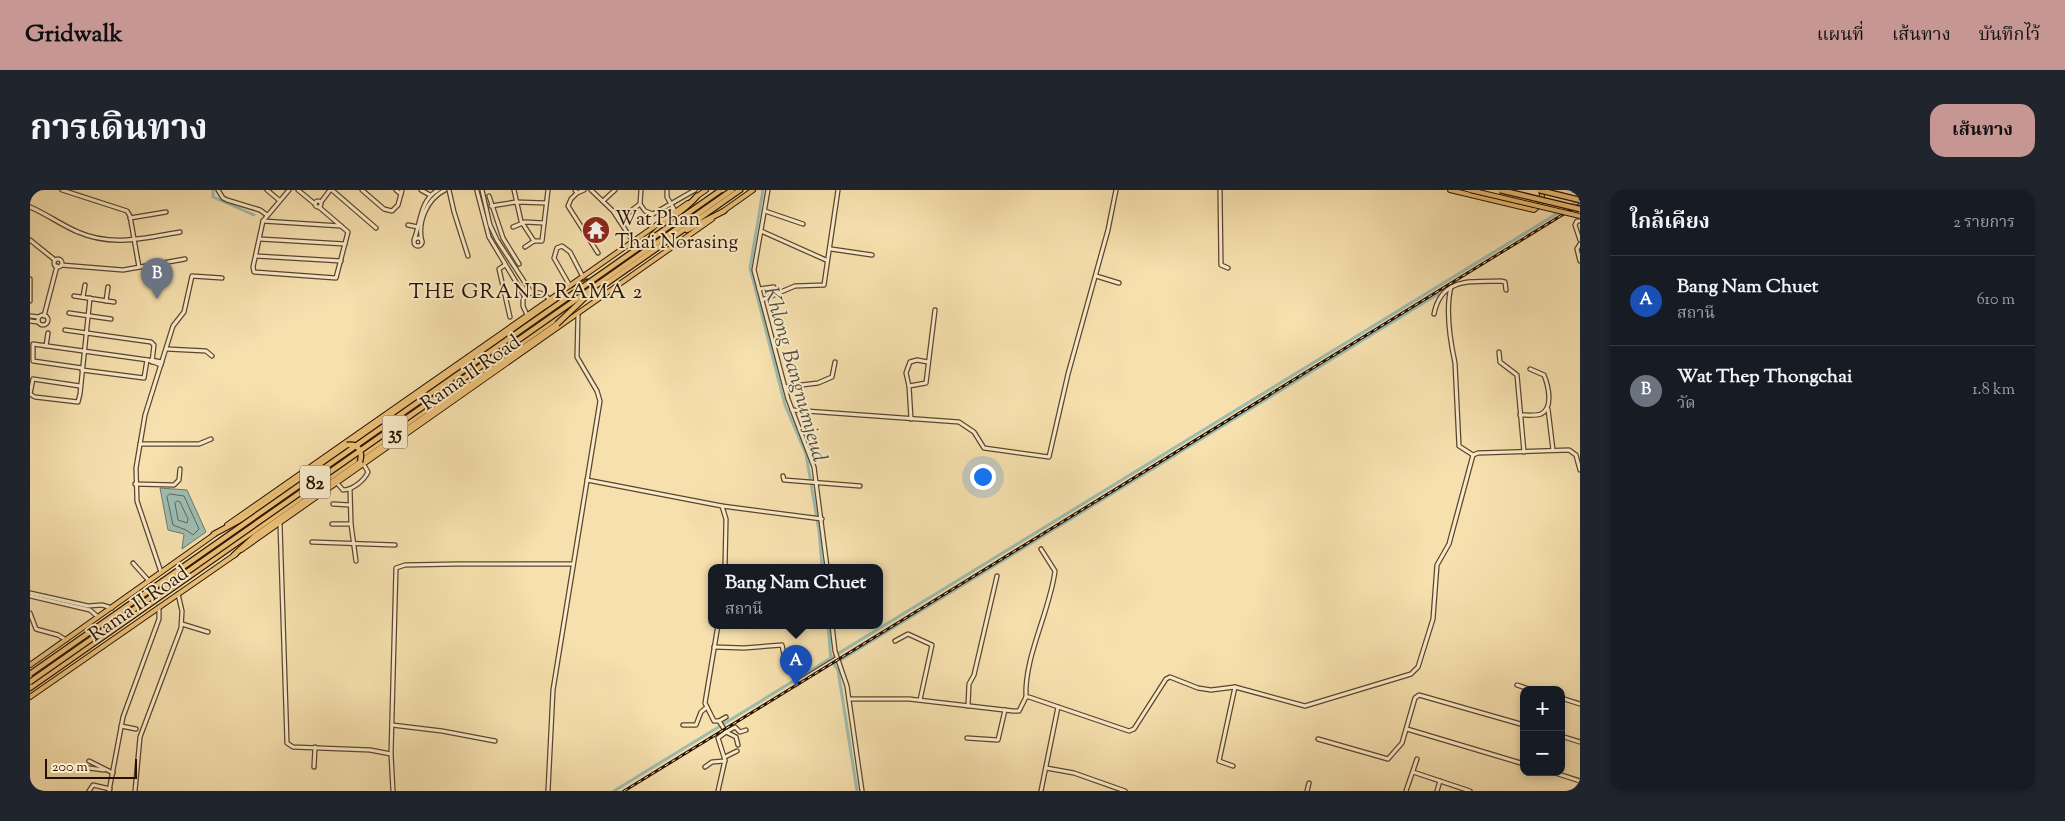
<!DOCTYPE html>
<html lang="th">
<meta charset="utf-8">
<style>
:root{--surface:#171b24;--page:#20242c;--text:#f1f3f6;--muted:#9ea1a6;--line:#363941;--accent:#c59692}
body{margin:0;font-family:"Sorts Mill Goudy","Noto Serif Thai",serif;background:var(--page);color:var(--text)}
.controls{position:absolute;right:15px;bottom:15px;display:grid;overflow:hidden;border-radius:10px;box-shadow:0 2px 8px #0003}
.controls button{width:45px;height:45px;display:grid;place-items:center;padding:0;border:0;border-bottom:1px solid var(--line);background:var(--surface);color:var(--text);font:25px sans-serif}
.scale{position:absolute;left:15px;bottom:12px;width:92px;box-sizing:border-box;padding-left:5px;border:2px solid #271100;border-top:0;font-size:14px;line-height:18px;white-space:nowrap;color:#271100;-webkit-text-stroke:4px #f9ebca;paint-order:stroke}
.you{position:absolute;left:952px;top:286px;width:18px;height:18px;margin:-12px;border:4px solid #fff;border-radius:50%;background:#1a73e8;box-shadow:0 0 0 8px #1a73e833}
.badge{display:grid;place-items:center;width:32px;height:32px;border-radius:50%;background:var(--accent);color:#fff;font-size:16px;font-weight:700}
.pin{position:absolute;translate:-50% -41px;filter:drop-shadow(0 1px 2px #0008)}
.pin::after{content:'';position:absolute;top:26px;width:18px;height:15px;background:inherit;clip-path:polygon(0 0,100% 0,50% 100%)}
.popup{position:absolute;left:678px;top:374px;width:175px;height:65px;box-sizing:border-box;display:grid;place-content:center;border-radius:10px;background:var(--surface);filter:drop-shadow(0 1px 4px #0005);font-size:16px;white-space:nowrap;color:var(--muted)}
.popup b{font-size:19px;color:var(--text)}
.popup::after{content:'';position:absolute;left:50%;top:100%;margin-left:-10px;border:10px solid transparent;border-top-color:var(--surface)}
.list{margin:0;padding:0;list-style:none}
h2{display:flex;justify-content:space-between;align-items:center;height:65px;margin:0;padding:0 20px;font-size:21px}
h2 small{font-size:16px;font-weight:400;color:var(--muted)}
.list li{display:grid;grid-template-columns:32px 1fr auto;gap:15px;align-items:center;box-sizing:border-box;height:90px;padding:0 20px;border-top:1px solid var(--line)}
.list b{display:block;font-size:19px;white-space:nowrap}
.list p{margin:0;font-size:16px;white-space:nowrap;color:var(--muted)}
.list em{font-size:16px;font-style:normal;color:var(--muted)}
.map{position:relative;flex:none;width:1550px;height:601px;overflow:hidden;border-radius:15px}
header{display:flex;align-items:center;gap:30px;box-sizing:border-box;height:70px;padding:0 25px;background:var(--accent);color:#111}
header strong{font-size:24px}
nav{display:flex;gap:28px;margin-inline-start:auto;font-size:18px}
.intro{display:flex;align-items:center;justify-content:space-between;box-sizing:border-box;height:120px;padding:0 30px}
h1{margin:0;font-size:35px}
.button{padding:12px 22px;border-radius:15px;background:var(--accent);color:#111;font-size:18px;font-weight:700}
main{display:flex;gap:30px;padding:0 30px}
aside{flex:1;background:var(--surface);border-radius:15px;box-shadow:0 2px 8px #0003}
.map>svg:first-child{display:block}
</style>
<header>
<strong>Gridwalk</strong>
<nav><a>แผนที่</a><a>เส้นทาง</a><a>บันทึกไว้</a></nav>
</header>
<div class="intro"><h1>การเดินทาง</h1><a class="button">เส้นทาง</a></div>
<main>
<div class="map">
<svg width="1550" height="601" viewBox="0 0 1550 601">
<rect width="100%" height="100%" fill="#f6e0ae"/>
<filter id="stains"><feTurbulence type="fractalNoise" baseFrequency=".004" numOctaves="4"/><feColorMatrix values="0 0 0 0 .2 0 0 0 0 .09 0 0 0 0 .02 0 0 0 .5 -.17"/></filter>
<radialGradient id="worn" r=".72"><stop offset=".6" stop-color="#630" stop-opacity="0"/><stop offset="1" stop-color="#630" stop-opacity=".3"/></radialGradient>
<!-- water -->
<path fill="#9dbcb0" stroke="#6e786a" d="M130 298 157 300 176 342 152 359 154 344 138 340Z"/>
<g fill="none" stroke-linecap="round" stroke-linejoin="round">
<!-- shore -->
<g stroke="#626658" stroke-width="1">
<path d="M140 304 154 306 169 339 163 345 156 340 143 335 137 307Z"/>
<path d="M147 311 150 312 158 329 157 333 148 330 145 313Z"/>
</g>
<!-- canal -->
<g stroke="#9dbcb0" stroke-width="3">
<path d="M183 0V7L224 25"/>
<path d="M733 0 720 78 755 215 776 264 789 341 792 377"/>
<path d="M1548 0 1550 8"/>
<path d="M798 435 801 470 808 480 827 601"/>
<path d="M804 474 1408 104"/>
<path d="M584 601 1549 10"/>
</g>
<defs>
<g id="minor">
<path d="M32 0 97 21 100 26 109 77"/>
<path d="M188 0 193 8 197 10 230 20 237 25"/>
<path d="M237 0 249 10"/>
<path d="M259 0 233 31 223 77 224 82 306 88 318 42 289 17"/>
<path d="M268 0 285 14"/>
<path d="M302 0 346 38"/>
<path d="M332 0 354 19 362 21 368 15 372 0"/>
<path d="M366 0 371 4"/>
<path d="M391 0 400 5"/>
<path d="M419 0 424 22 438 66"/>
<path d="M452 0 460 35 467 50 501 102"/>
<path d="M484 0 491 31 504 51"/>
<path d="M545 0 547 3 541 9 538 16 568 63"/>
<path d="M561 0 583 21 602 50"/>
<path d="M637 0V7L645 21"/>
<path d="M738 0 724 80 758 209 784 277 797 377"/>
<path d="M1190 0 1191 75 1198 78"/>
<path d="M447 1 459 47 495 107"/>
<path d="M547 3 554 0"/>
<path d="M459 6 473 48 489 74"/>
<path d="M573 11 585 0"/>
<circle cx="288" cy="14" r="3"/>
<path d="M291 12 300 0"/>
<path d="M610 14 615 21 623 24 665 0"/>
<path d="M461 16 486 12 516 13"/>
<path d="M0 17C17 24 31 35 48 42 82 57 115 48 150 42"/>
<path d="M735 21 773 34"/>
<path d="M100 28 136 22"/>
<path d="M589 30 610 14 611 0"/>
<path d="M233 31 311 36"/>
<path d="M1550 31H1547L1545 35 1550 50"/>
<path d="M378 35 388 37"/>
<path d="M483 37 495 32 514 33"/>
<path d="M731 41 796 70"/>
<circle cx="388" cy="52" r="4"/>
<path d="M230 49 315 54"/>
<path d="M0 50 25 70"/>
<path d="M384 50C391 32 390 10 408 0"/>
<path d="M392 52C387 32 397 9 415 0"/>
<path d="M1550 54 1547 59 1550 71"/>
<path d="M495 57 504 51H512L518 0"/>
<path d="M801 59 842 65"/>
<path d="M226 66 311 71"/>
<circle cx="28" cy="73" r="4"/>
<path d="M31 75 93 80 155 69"/>
<path d="M475 75 469 79 480 127"/>
<path d="M1066 86 1089 93"/>
<path d="M0 89V111"/>
<path d="M540 96 524 68 527 58 532 56 540 62 553 87"/>
<path d="M1421 97C1415 121 1420 150 1425 173L1429 256 1443 265 1448 263 1539 260 1546 265 1550 280"/>
<path d="M729 99 744 97"/>
<path d="M44 106 84 112"/>
<path d="M53 107 55 95"/>
<path d="M732 110 765 96 794 95 808 0"/>
<path d="M76 111 78 97"/>
<path d="M39 123 81 129"/>
<path d="M1404 124C1411 87 1441 92 1471 91L1475 92 1476 100"/>
<path d="M497 125 493 116V109C501 100 512 100 520 110"/>
<circle cx="13" cy="130" r="5"/>
<path d="M0 126 9 127"/>
<path d="M14 126 27 76"/>
<path d="M0 131 8 132"/>
<path d="M35 140 121 152 124 155 122 172"/>
<path d="M16 156 18 143"/>
<path d="M137 159 176 161 182 166"/>
<path d="M1469 162 1470 172 1487 185 1494 262"/>
<path d="M121 170 132 172"/>
<path d="M52 178 3 171V154L118 170 131 175"/>
<path d="M52 180 114 188 117 170"/>
<path d="M50 196 3 189 0 204 5 207 48 212 50 204 60 108"/>
<path d="M879 196 876 183 880 172 887 170 898 172"/>
<path d="M755 197 788 193 802 187 805 172"/>
<path d="M1518 219 1523 260"/>
<path d="M762 220 929 232 944 242 954 258 1019 267 1038 184 1078 40 1086 0"/>
<path d="M1490 225C1497 225 1506 226 1511 224 1524 218 1518 195 1514 185L1500 179"/>
<path d="M881 229 879 196 896 193 905 120"/>
<path d="M110 254H169L181 249"/>
<path d="M753 286 754 290 830 296"/>
<path d="M557 290 692 316 792 329"/>
<path d="M307 293 313 300C322 300 334 291 338 282L334 275"/>
<path d="M105 294 144 295 149 290 150 279"/>
<path d="M320 299 321 334 326 371"/>
<path d="M303 314 320 315"/>
<path d="M692 316 696 329 695 377"/>
<path d="M250 334 257 553 263 557 340 560 361 564"/>
<path d="M302 334H321"/>
<path d="M282 352 365 355"/>
<path d="M103 373 119 391"/>
<path d="M131 382 107 311 106 278 115 225 143 136 154 122 162 86 192 88"/>
<path d="M0 403 58 416 72 415 82 418"/>
<path d="M0 406 60 420 68 427"/>
<path d="M0 423 6 439 28 445 36 450"/>
<path d="M152 434 178 442"/>
<path d="M688 435 675 513 684 531H689L696 527"/>
<path d="M802 435 805 461 817 496 832 601"/>
<path d="M865 451 878 444 902 455 890 510"/>
<path d="M684 457 714 458 752 455 755 470 773 464 776 466"/>
<path d="M756 475 765 470 767 474"/>
<path d="M770 491 806 469"/>
<path d="M1487 495 1502 500"/>
<path d="M996 507C994 467 1020 421 1025 381L1011 359"/>
<path d="M1531 508 1550 514"/>
<path d="M819 509H879L983 521H989L996 507H999L1099 541 1104 539 1136 489 1140 487 1168 498 1181 500 1205 497 1275 516 1381 484 1388 477 1403 429 1407 375 1419 354 1443 265"/>
<path d="M938 516 939 494 944 485 967 386"/>
<path d="M362 535 412 541 465 551"/>
<path d="M653 535H666L671 522 677 517"/>
<path d="M91 536 106 539"/>
<path d="M1377 539 1494 574"/>
<path d="M1531 546 1550 552"/>
<path d="M937 548 968 550 975 520"/>
<path d="M1288 549 1358 569 1372 553 1385 508 1389 505 1494 535"/>
<path d="M708 555 706 547 696 542 705 537 710 542 716 540"/>
<path d="M695 567 707 561"/>
<path d="M59 571 83 583"/>
<path d="M1203 576 1189 571 1205 497"/>
<path d="M284 577 285 557"/>
<path d="M675 577 682 572 695 571"/>
<path d="M59 578 74 580"/>
<path d="M1016 578 1044 583 1095 601"/>
<path d="M1383 582 1440 601"/>
<path d="M1522 582 1550 591"/>
<path d="M59 601 63 595 80 599"/>
<path d="M79 601 93 527 129 429V417"/>
<path d="M105 601 110 547 151 438 152 421 148 404"/>
<path d="M363 601 361 564 366 378 375 375 427 374H543"/>
<path d="M518 601 523 500 570 211 567 201 547 167 548 124"/>
<path d="M688 601 695 570 688 548 696 542 689 531"/>
<path d="M1011 601 1028 517"/>
<path d="M1277 601 1279 593"/>
<path d="M1376 601 1387 569"/>
<path d="M1407 601 1410 591"/>
</g>
<g id="major">
<path d="M1420 0 1504 20 1510 15 1513 0"/>
<path d="M1544 0 1550 1"/>
<path d="M666 7 676 0"/>
<path d="M692 22 723 0"/>
<path d="M197 335 658 13"/>
<path d="M211 360 682 29"/>
<path d="M0 475 185 344"/>
<path d="M0 507 206 364"/>
</g>
<g id="highway">
<path d="M657 40 694 21"/>
<path d="M620 50C625 38 656 20 667 6"/>
<path d="M571 92 702 0"/>
<path d="M560 105 710 0"/>
<path d="M184 344 214 328 514 117 557 92"/>
<path d="M204 365 226 345 527 134"/>
<path d="M0 498 543 117"/>
</g>
</defs>
<!-- minor casing -->
<use href="#minor" stroke="#5b452c" stroke-width="5.5"/>
<!-- major casing -->
<use href="#major" stroke="#271100" stroke-width="6"/>
<!-- highway casing -->
<use href="#highway" stroke="#271100" stroke-width="7"/>
<!-- minor -->
<use href="#minor" stroke="#f9ebca" stroke-width="3"/>
<!-- major -->
<use href="#major" stroke="#ebc077" stroke-width="4"/>
<!-- highway -->
<use href="#highway" stroke="#ebc077" stroke-width="4.5"/>
<defs>
<path id="rail" d="M594 601 1550 14"/>
</defs>
<!-- rail casing -->
<use href="#rail" stroke="#271100" stroke-width="3"/>
<!-- rail -->
<use href="#rail" stroke="#f9ebca" stroke-width="1" stroke-dasharray="4" stroke-linecap="butt"/>
<defs>
<path id="major-bridge" d="M1440 0 1550 26"/>
<g id="highway-bridge">
<path d="M1470 0 1550 19"/>
<path d="M1509 0 1550 10"/>
<path d="M527 134 563 100"/>
<path d="M317 255C328 253 333 261 330 272"/>
<path d="M0 484 691 0"/>
<path d="M0 492 571 92"/>
</g>
</defs>
<!-- major-bridge casing -->
<use href="#major-bridge" stroke="#271100" stroke-width="6" stroke-linecap="butt"/>
<!-- highway-bridge casing -->
<use href="#highway-bridge" stroke="#271100" stroke-width="7" stroke-linecap="butt"/>
<!-- major-bridge -->
<use href="#major-bridge" stroke="#ebc077" stroke-width="4"/>
<!-- highway-bridge -->
<use href="#highway-bridge" stroke="#ebc077" stroke-width="4.5"/>
</g>
<!-- icons -->
<defs>
<symbol id="temple-disc" viewBox="-11 -11 22 22"><circle r="9.5" fill="#8f2418" stroke="#f9ebca"/><path d="M0-6L5-2H3V0L6.5 2.5H4V6H1.5V3h-3V6H-4V2.5H-6.5L-3 0V-2H-5Z" fill="#fff"/></symbol>
</defs>
<g fill-rule="evenodd">
<use href="#temple-disc" x="550" y="24" width="32" height="32"/>
</g>
<g text-anchor="middle" stroke-width="4" stroke-linejoin="round" paint-order="stroke">
<!-- shield labels -->
<g fill="#f9ebca" stroke="#66523d" stroke-width="1">
<rect x="352.5" y="225.5" width="25" height="33" rx="4"/>
<rect x="270" y="275.5" width="30" height="33" rx="4"/>
</g>
<g font-size="19" font-weight="bold" fill="#271100">
<text x="365" y="249">35</text>
<text x="285" y="299">82</text>
</g>
<!-- poi labels -->
<g font-size="20" fill="#271100" stroke="#f9ebca" text-anchor="start">
<text x="585" y="35">Wat Phan<tspan x="585" dy="23">Thai Norasing</tspan></text>
</g>
<!-- street labels -->
<g font-size="20" fill="#271100" stroke="#f9ebca">
<text transform="translate(440 182) rotate(-35)" y="7">Rama II Road</text>
<text transform="translate(108 413) rotate(-35)" y="7">Rama II Road</text>
</g>
<!-- neighbourhood labels -->
<g font-size="21" letter-spacing="1" fill="#271100" stroke="#f9ebca">
<text x="496" y="108">THE GRAND RAMA 2</text>
</g>
<!-- water labels -->
<g font-size="21" font-style="italic" fill="#504d3e" stroke="#f9ebca">
<text transform="translate(766 184) rotate(74)" y="7">Khlong Bangnumjeud</text>
</g>
</g>
<rect width="100%" height="100%" filter="url(#stains)"/>
<rect width="100%" height="100%" fill="url(#worn)"/>
</svg>
<div class="controls">
<button>+</button>
<button>−</button>
</div>
<div class="scale">200 m</div>
<div class="you"></div>
<div class="pin badge" style="left:766px;top:496px;background:#1a4fb4">A</div>
<div class="popup"><b>Bang Nam Chuet</b>สถานี</div>
<div class="pin badge" style="left:127px;top:109px;background:#6b7280">B</div>
</div>
<aside>
<h2>ใกล้เคียง<small>2 รายการ</small></h2>
<ul class="list">
<li><span class="badge" style="background:#1a4fb4">A</span><div><b>Bang Nam Chuet</b><p>สถานี</p></div><em>610 m</em></li>
<li><span class="badge" style="background:#6b7280">B</span><div><b>Wat Thep Thongchai</b><p>วัด</p></div><em>1.8 km</em></li>
</ul>
</aside>
</main>
